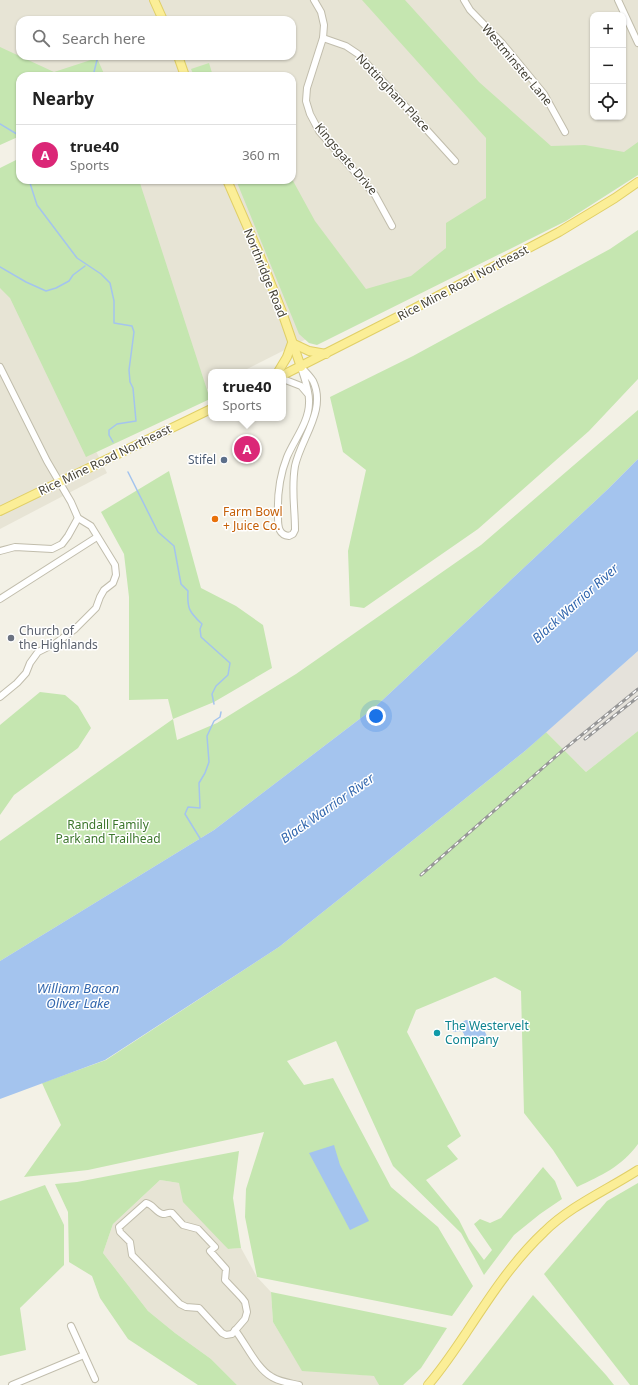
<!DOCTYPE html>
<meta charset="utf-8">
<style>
:root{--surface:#fff;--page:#f6f6f6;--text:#222;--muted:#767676;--line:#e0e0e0;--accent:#db2777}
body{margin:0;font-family:"Noto Sans",sans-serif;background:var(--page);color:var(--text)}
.controls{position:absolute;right:12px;top:12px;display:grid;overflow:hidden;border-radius:8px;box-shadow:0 1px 3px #0004}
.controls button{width:36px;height:36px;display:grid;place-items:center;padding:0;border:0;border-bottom:1px solid var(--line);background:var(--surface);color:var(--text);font:20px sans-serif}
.you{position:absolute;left:376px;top:716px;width:14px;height:14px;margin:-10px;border:3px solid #fff;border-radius:50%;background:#1a73e8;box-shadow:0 0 0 6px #1a73e833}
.badge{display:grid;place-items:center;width:26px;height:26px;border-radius:50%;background:var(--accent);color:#fff;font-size:13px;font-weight:700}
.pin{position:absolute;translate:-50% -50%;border:2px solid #fff;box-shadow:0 1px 4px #0006}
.popup{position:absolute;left:208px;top:369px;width:78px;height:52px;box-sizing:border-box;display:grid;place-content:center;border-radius:8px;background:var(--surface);filter:drop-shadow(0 1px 3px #0005);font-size:13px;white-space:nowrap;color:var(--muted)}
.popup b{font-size:15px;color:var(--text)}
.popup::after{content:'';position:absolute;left:50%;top:100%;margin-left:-8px;border:8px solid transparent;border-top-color:var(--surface)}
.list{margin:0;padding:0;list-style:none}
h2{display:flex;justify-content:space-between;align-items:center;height:52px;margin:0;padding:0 16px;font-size:17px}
h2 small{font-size:13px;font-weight:400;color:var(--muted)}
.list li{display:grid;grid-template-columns:26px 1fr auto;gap:12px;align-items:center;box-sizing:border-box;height:60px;padding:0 16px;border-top:1px solid var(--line)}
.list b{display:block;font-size:15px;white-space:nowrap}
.list p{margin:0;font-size:13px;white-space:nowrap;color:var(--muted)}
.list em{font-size:13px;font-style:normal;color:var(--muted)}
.icon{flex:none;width:22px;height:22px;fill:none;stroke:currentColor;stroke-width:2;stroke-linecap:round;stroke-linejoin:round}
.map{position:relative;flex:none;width:638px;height:1385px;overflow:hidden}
.search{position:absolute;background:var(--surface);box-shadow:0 1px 3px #0004;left:16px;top:16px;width:280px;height:44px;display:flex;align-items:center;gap:10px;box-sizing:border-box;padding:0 14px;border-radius:12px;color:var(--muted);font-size:15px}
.panel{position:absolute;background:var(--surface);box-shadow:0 1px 3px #0004;left:16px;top:72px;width:280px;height:112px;border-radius:12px}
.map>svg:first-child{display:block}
</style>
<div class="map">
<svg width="638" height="1385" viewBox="0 0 638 1385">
<rect width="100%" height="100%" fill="#f3f1e6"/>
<!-- residential -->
<g fill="#e7e4d5" fill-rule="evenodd">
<path d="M0 0H638V156L579 201 241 372H211V387L195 395 122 180H292V76H20L0 101ZM593 15H623V117H593ZM20 20H292V56H20Z"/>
<path d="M0 262 107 473 0 529Z"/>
<path d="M160 1180 179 1183 228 1249 241 1248 257 1277 271 1292 273 1322 302 1370 375 1376 379 1385H237L211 1359 175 1333 148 1311 103 1253 113 1224Z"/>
</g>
<!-- industrial -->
<path fill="#e5e2db" d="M638 651V731L586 772 546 732Z"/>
<!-- green -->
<g fill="#c5e6b0">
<path d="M362 0H405L479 82 551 146 585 145 624 152 638 142V175L566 221 317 345 309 343 299 334 236 180 292 179 315 221 366 289 411 276 446 248V223L486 198V138Z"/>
<path d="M0 47 54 72 97 58 105 76H20V136L0 145Z"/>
<path d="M209 63 213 76H194L191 69Z"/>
<path d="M20 158V180H139L210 399 86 457 10 298 0 288V168Z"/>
<path d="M638 230V379L589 431 478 529 364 608 350 606 348 551 366 470 343 452 330 397 413 356 610 249Z"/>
<path d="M638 410V459L608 489 374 708 214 830 0 961V841L173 719 168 699 129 700V597L124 554 101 512 169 471 201 588 236 606 263 625 272 668 214 702 173 719 177 740 217 723 296 674 481 545Z"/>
<path d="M40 692 65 695 78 706 91 728 78 748 14 795 0 815V725Z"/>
<path d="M638 731V1144C621 1167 602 1175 577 1187L553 1150 524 1113 521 991 495 977 416 1010 407 1032 461 1136 447 1146 458 1159 426 1180 459 1220 469 1240 484 1260 492 1250 474 1224 480 1219 490 1223 501 1218 543 1167 555 1181 562 1199 540 1214 514 1235 484 1275 461 1233 393 1166 336 1041 287 1061 304 1085 333 1078 391 1187 438 1227 473 1286 452 1316 257 1277 245 1217 246 1189 264 1132 88 1170 24 1177 61 1125 42 1083 106 1060 279 947 525 751 546 732 586 772Z"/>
<path d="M239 1151 233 1198 241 1248 228 1249 183 1202 179 1183 160 1180 113 1224 103 1253 148 1311 175 1333 211 1359 237 1385H198L128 1339 100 1298 92 1276 69 1262 68 1212 55 1184 77 1182Z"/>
<path d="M638 1183V1385H630L544 1274 607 1201Z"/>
<path d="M45 1185 64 1225V1265L20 1308 26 1350 0 1356V1201Z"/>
<path d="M271 1292 447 1328 421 1368 403 1385H379L374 1376 302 1371 273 1322Z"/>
<path d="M533 1295 606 1375 614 1385H462Z"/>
</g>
<!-- water -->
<g fill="#a4c4ee">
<path d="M638 459V651L525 751 279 947 105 1060 0 1099V961L214 830 374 708 608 489Z"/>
<path d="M466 1020 475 1021 484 1030 487 1036 486 1039 481 1040 471 1036 469 1043 464 1041V1034L462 1031 453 1032 451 1026 453 1023 455 1026Z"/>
<path d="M334 1145 340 1165 369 1221 350 1230 309 1153Z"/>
</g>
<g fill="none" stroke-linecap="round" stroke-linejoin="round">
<!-- stream -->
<g stroke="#a4c4ee" stroke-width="1.5">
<path d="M93 76 98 56"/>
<path d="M0 124 20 136"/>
<path d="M29 180 37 205 77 258 101 274 110 283 114 301V323L132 326 134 332 129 370 130 382 133 388 136 421 117 424 109 430V435L113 442"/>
<path d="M0 267 26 282 46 291 56 288 69 281 73 275 85 266"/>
<path d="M128 472 158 532 174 546 181 584 188 591C187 608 189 612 202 624L200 629 201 637 230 663 228 675 216 686 212 694 214 704"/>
<path d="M201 840 185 814 188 807 200 808 199 783 205 773 209 762 207 736 214 721 220 717 221 712"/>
</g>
<defs>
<g id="minor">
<path d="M314 0 321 12 324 25 323 38 307 88 306 101 310 114 319 131 375 195 392 226"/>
<path d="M464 0 470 10 502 43 544 94 565 132"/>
<path d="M618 0 638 43"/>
<path d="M323 38 346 46 358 54 455 161"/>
<path d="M0 367 47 461 71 502 78 518 91 526 115 565 116 575 113 583 104 590 100 597 96 608 75 629 56 643 38 652 30 663 26 673 17 683 0 697"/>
<path d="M301 367C305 371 310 376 313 381 327 410 301 438 295 466 291 489 295 507 295 530L293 534 289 536C279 535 278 527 278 518 277 497 279 477 287 457 294 440 309 422 309 403 310 391 304 378 301 367Z"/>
<path d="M283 379 301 386 307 393"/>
<path d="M0 551 15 547 52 549 62 544 68 536 78 518"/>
<path d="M0 599 97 537"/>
<path d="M146 1203C153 1204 156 1213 163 1214 167 1214 168 1212 172 1213L183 1225 198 1229 215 1247 210 1251 226 1269 225 1280 242 1298 245 1302 247 1312 245 1319 232 1334 226 1335 222 1333 199 1308 186 1307 180 1304 132 1255 130 1242 120 1232 119 1227Z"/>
<path d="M71 1326 95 1379"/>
<path d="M235 1330C246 1344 257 1369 272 1377 280 1382 290 1383 299 1385"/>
<path d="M12 1385 84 1355"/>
</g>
<g id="major">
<path d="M154 0 163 20"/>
<path d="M178 56 185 76"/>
<path d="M227 180 258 251 282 312 301 367"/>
<path d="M278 372 287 357 292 343 309 351 326 354"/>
<path d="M283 375 415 308 559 232 615 198 638 182"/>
<path d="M0 511 211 409"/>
<path d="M428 1385C442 1369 454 1351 466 1333 489 1298 513 1261 544 1232 570 1206 607 1190 638 1170"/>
</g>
</defs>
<!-- minor casing -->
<use href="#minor" stroke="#c1bdac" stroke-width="8"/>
<!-- major casing -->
<use href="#major" stroke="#e0cf67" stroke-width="10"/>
<!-- minor -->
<use href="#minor" stroke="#fff" stroke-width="6"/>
<!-- major -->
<use href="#major" stroke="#fbee97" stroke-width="8"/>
<defs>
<g id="rail">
<path d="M585 739 638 697"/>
<path d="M421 875 562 751 638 689"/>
</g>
</defs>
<!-- rail casing -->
<use href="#rail" stroke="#969696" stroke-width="3"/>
<!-- rail -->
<use href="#rail" stroke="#fff" stroke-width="1.5" stroke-dasharray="4.5" stroke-linecap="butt"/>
</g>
<!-- markers -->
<circle fill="#5c6f8a" stroke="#fff" stroke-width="1.5" cx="224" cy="460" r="4"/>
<circle fill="#e8710a" stroke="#fff" stroke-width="1.5" cx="215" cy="519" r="4"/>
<circle fill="#6b7280" stroke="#fff" stroke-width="1.5" cx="11" cy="638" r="4"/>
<circle fill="#0f9aa8" stroke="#fff" stroke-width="1.5" cx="437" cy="1033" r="4"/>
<g text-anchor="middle" stroke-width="3" stroke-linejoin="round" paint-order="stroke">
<!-- street labels -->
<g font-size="12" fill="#454236" stroke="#fff">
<text transform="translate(517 65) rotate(50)" y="4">Westminster Lane</text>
<text transform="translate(393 93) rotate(47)" y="4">Nottingham Place</text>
<text transform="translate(346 159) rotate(50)" y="4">Kingsgate Drive</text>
<text transform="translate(265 273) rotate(68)" y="4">Northridge Road</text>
<text transform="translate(463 283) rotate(-28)" y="4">Rice Mine Road Northeast</text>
<text transform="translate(105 460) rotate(-26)" y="4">Rice Mine Road Northeast</text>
</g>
<!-- service labels -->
<g font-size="12" fill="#4e5e75" stroke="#fff" text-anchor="end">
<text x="216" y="464">Stifel</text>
</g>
<!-- food labels -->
<g font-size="12" fill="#c56008" stroke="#fff" text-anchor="start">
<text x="223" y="516">Farm Bowl<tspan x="223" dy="14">+ Juice Co.</tspan></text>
</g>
<!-- worship labels -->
<g font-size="12" fill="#5b616d" stroke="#fff" text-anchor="start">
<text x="19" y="635">Church of<tspan x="19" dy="14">the Highlands</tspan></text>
</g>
<!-- park labels -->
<g font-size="12" fill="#3b762b" stroke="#fff">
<text x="108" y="829">Randall Family<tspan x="108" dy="14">Park and Trailhead</tspan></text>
</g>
<!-- culture labels -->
<g font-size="12" fill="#0d838f" stroke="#fff" text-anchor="start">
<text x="445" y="1030">The Westervelt<tspan x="445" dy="14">Company</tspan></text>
</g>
<!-- water labels -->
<g font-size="13" font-style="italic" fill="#3267ae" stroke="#fff">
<text transform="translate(575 603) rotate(-42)" y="5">Black Warrior River</text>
<text transform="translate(327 808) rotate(-35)" y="5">Black Warrior River</text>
<text x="78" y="993">William Bacon<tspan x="78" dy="15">Oliver Lake</tspan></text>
</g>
</g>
</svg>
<div class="controls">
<button>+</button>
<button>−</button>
<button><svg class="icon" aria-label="locate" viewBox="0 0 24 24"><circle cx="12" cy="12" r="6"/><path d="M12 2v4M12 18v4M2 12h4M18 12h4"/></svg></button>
</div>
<div class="you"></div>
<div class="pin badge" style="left:247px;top:449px">A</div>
<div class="popup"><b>true40</b>Sports</div>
<div class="search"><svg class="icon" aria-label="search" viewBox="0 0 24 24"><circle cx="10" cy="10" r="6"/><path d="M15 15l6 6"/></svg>Search here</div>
<section class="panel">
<h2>Nearby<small></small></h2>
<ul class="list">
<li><span class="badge">A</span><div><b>true40</b><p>Sports</p></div><em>360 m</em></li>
</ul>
</section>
</div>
